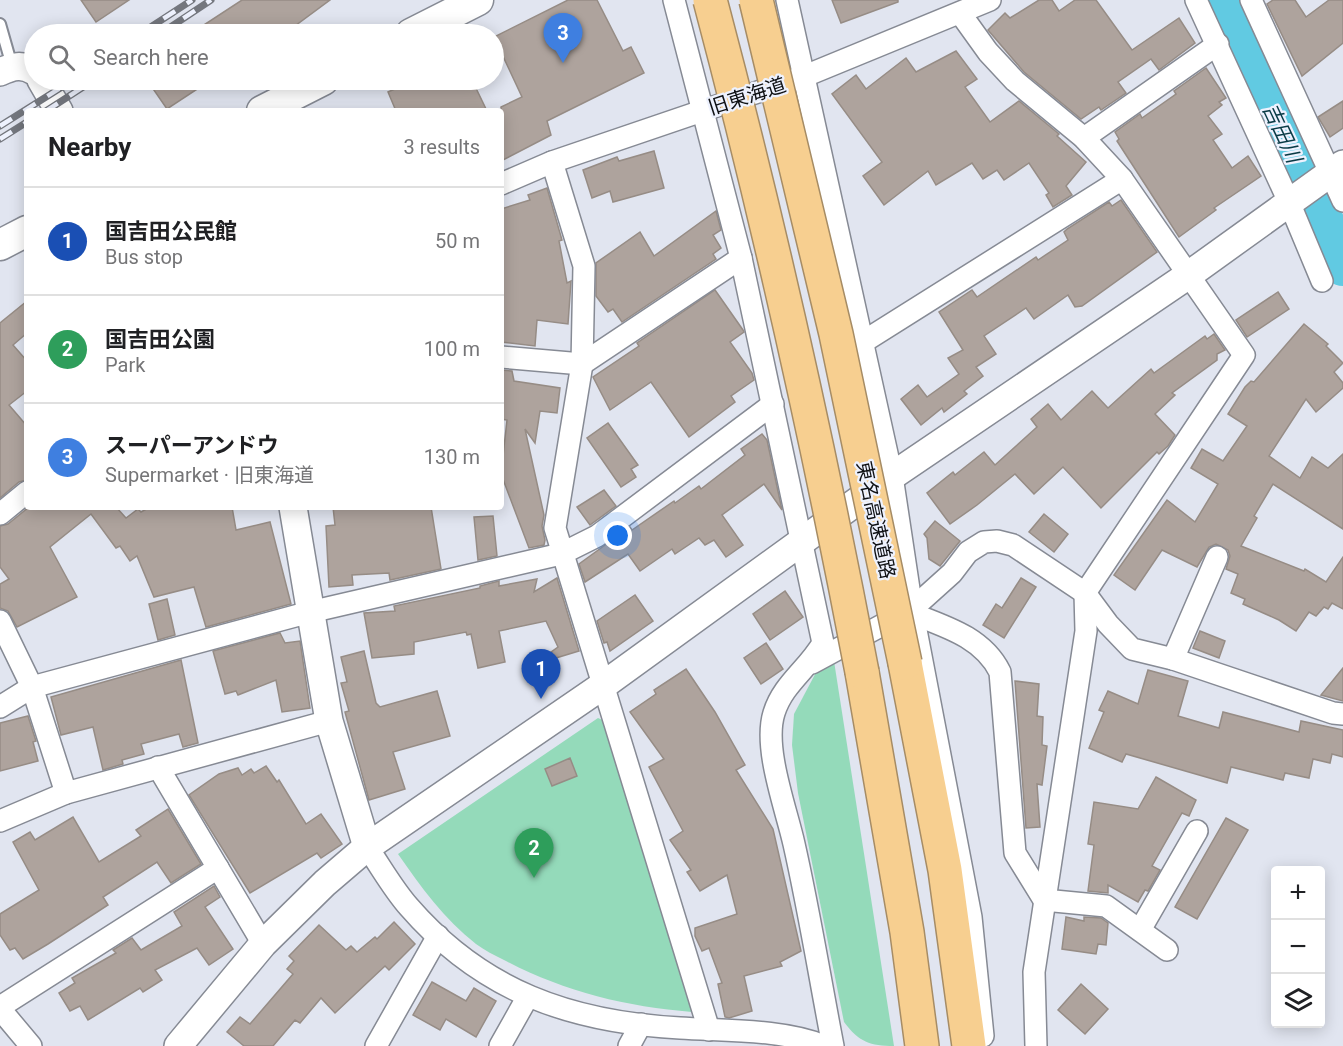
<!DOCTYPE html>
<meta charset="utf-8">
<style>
:root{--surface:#fff;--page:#f6f6f6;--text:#202124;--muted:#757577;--line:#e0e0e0;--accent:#db2777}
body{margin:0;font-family:Roboto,"Noto Sans JP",sans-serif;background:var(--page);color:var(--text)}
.controls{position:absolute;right:18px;bottom:18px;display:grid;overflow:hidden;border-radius:6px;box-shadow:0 3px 15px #0003}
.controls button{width:54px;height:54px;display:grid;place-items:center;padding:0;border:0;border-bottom:2px solid var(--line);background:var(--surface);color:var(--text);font:30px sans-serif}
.you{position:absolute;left:618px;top:536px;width:21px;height:21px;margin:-15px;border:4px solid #fff;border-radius:50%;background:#1a73e8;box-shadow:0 0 0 9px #1a73e833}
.badge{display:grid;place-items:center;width:39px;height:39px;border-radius:50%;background:var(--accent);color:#fff;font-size:20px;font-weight:700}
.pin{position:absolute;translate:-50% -50px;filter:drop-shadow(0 2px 3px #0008)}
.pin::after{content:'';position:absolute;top:32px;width:21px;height:18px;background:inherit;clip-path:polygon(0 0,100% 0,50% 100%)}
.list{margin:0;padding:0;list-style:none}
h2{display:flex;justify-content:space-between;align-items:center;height:78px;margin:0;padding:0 24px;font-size:26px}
h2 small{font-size:20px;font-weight:400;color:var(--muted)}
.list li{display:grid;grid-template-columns:39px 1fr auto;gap:18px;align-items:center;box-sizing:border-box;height:108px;padding:0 24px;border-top:2px solid var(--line)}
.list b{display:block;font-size:22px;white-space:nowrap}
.list p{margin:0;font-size:20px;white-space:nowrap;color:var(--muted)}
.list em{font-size:20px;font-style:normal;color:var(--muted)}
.icon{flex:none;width:33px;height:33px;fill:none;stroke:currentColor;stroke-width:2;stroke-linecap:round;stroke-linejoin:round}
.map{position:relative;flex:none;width:1343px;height:1046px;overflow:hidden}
.search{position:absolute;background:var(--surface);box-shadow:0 3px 15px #0003;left:24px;top:24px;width:480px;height:66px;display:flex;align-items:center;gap:15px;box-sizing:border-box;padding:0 21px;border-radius:33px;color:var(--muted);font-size:22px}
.panel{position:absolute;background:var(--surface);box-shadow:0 3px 15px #0003;left:24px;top:108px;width:480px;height:402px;border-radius:6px}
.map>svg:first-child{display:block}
</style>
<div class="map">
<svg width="1343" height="1046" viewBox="0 0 1343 1046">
<rect width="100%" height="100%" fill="#e1e5f0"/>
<!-- green -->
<g fill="#94daba">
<path d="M834 661 894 1046C870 1046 859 1042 844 1022L798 793 792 745 794 714 821 663Z"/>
<path d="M598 718 607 722 692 1012C626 1007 562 991 504 960 494 955 484 950 476 944 444 919 421 887 398 854Z"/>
</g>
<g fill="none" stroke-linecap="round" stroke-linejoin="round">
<!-- river -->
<path stroke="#61cae2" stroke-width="42" d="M1221 0 1343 265"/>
</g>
<!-- building -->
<g fill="#aea39d" stroke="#968c85" stroke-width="1.5">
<path d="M81 0H129L96 22Z"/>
<path d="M242 0H330L284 34H190Z"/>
<path d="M568 0H597L623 51 631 47 644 73 547 121 551 135 501 161V107L522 97 494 37Z"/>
<path d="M832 0H898V2L841 23Z"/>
<path d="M1039 0H1052L1059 11 1075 0H1096L1132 50 1179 18 1195 43 1159 70 1151 59 1118 82 1126 93 1101 110 1099 107 1081 119 1024 72 988 30 1005 13 1010 18Z"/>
<path d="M1273 0H1295L1306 17 1329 0H1343V43L1302 76 1267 4Z"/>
<path d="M956 51 977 79 965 87 990 122 1019 101 1059 134 1057 136 1086 162 1066 186 1072 195 1053 207 1046 195 1049 193 1029 163 1004 180 997 170 983 179 972 163 936 185 928 171 884 205 863 176 882 162 832 94 856 75 866 89 906 58 916 72Z"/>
<path d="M1206 68 1226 98 1219 102 1222 105 1208 116 1222 134 1213 140 1232 168 1248 156 1261 176 1214 208 1216 210 1179 237 1117 141 1119 139 1115 132 1140 114 1142 118 1176 94 1174 91Z"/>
<path d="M147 80H211L167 109Z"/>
<path d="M415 80H472L487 111H396L388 92Z"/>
<path d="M1343 101V128L1330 137 1318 117Z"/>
<path d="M654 151 664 188 613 202 610 191 592 198 583 170 617 157 619 161Z"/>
<path d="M547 188 562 240 559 241 567 283 571 281 568 324 537 320 535 346 501 342V209L530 200 528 195Z"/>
<path d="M1121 200 1157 252 1082 306 1075 307 1068 295 1034 319 1026 308 984 336 996 354 976 367 983 376 964 391 967 394 944 412 942 408 921 425 901 399 918 385 927 397 959 374 948 358 963 350 939 312 972 290 977 297 1036 257 1038 260 1068 240 1064 232 1067 229 1109 202 1112 206Z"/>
<path d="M716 211 721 230 713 235 721 248 713 254 716 259 622 322 613 309 608 312 596 296V263L640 232 654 256Z"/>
<path d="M715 290 743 330 744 332 730 342 752 373 754 380 731 396 735 402 689 437 651 382 610 410 593 377 639 346 637 343Z"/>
<path d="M1278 292 1289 309 1247 337 1236 320Z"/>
<path d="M27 301V333L13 345 27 361V391L9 405 27 426V480L19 482 0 498V323Z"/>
<path d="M1304 324 1328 344 1326 346 1343 363 1334 372 1343 383V388L1316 412 1306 399 1269 456 1300 478 1312 457 1328 468 1343 454V529L1273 484 1254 516 1257 518 1241 546 1304 571 1305 569 1326 582 1343 557V609L1332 603 1328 609 1324 607 1316 616 1309 612 1296 631 1279 620 1243 604 1245 599 1231 593 1238 574 1226 569 1230 556 1228 550 1216 544 1209 547 1197 567 1162 550 1135 590 1114 575 1167 500 1195 522 1218 484 1191 468 1202 449 1223 461 1247 426 1228 414 1245 387 1251 381 1254 382Z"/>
<path d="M1214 334 1225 350 1217 354V360L1172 393 1175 395 1155 414 1175 435 1168 446 1159 454 1157 452 1101 508 1063 467 1034 494 1015 474 977 505 950 524 927 493 953 472 955 475 984 452 995 465 1037 427 1031 419 1048 404 1061 420 1092 391 1108 408 1151 369 1154 373 1205 336 1207 339Z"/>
<path d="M501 370 512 371 514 381 560 388 557 413 540 411 535 443 525 429 544 515 542 526 545 540 544 545 529 548 501 474 507 420 501 419Z"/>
<path d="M608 423 638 465 631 469 636 477 621 487 587 438Z"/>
<path d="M762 434 767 440 782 510 764 484 722 515 743 545 726 557 714 540 705 545 699 538 675 554 672 549 640 571 628 554 585 582 579 564 630 527 632 530 674 501 675 503 699 486 701 489 745 455 741 449Z"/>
<path d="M604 490 616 506 590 525 577 507Z"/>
<path d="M29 507H116L126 518 138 509 141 512 150 507H232L236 530 270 522 291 604 206 627 194 587 154 597 137 556 130 561 120 546 116 548 91 514 50 547 77 597 17 627 8 611 0 608V584L9 579 0 567V526L8 524Z"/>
<path d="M333 507H431L441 569 390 580 389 573 352 575 353 585 329 587 326 526 335 525Z"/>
<path d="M1044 514 1068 534 1054 552 1029 532Z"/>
<path d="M493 516 497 556 478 560 474 517Z"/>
<path d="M935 521 960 541 940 566 929 559 927 538 924 534Z"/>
<path d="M557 578 579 651 546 661 544 657 558 647 546 621 499 631 505 662 478 668 471 634 467 635 466 632 414 642V654L372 658 364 613 395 611 394 606 480 588V586L499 581V586L537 579 534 592Z"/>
<path d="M1021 578 1036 587 1004 638 983 625 996 604 1002 608Z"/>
<path d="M785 591 803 617 770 640 753 614Z"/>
<path d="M635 595 653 621 610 651 607 642 604 643 597 621Z"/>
<path d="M167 599 175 635 158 640 149 604Z"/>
<path d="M1200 631 1225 641 1219 658 1193 648Z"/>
<path d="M280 633 285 643 300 641 310 708 282 712 276 680 238 695 236 691 225 694 213 651Z"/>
<path d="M766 643 783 669 761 684 744 658Z"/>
<path d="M364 651 376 703 380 707 437 691 450 736 393 752 405 789 369 800 345 712 349 711 341 683 347 682 341 657Z"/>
<path d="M181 660 198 743 183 747 179 734 141 744 144 754 122 760 123 764 103 770 93 727 61 735 51 697Z"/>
<path d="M1343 668V701L1321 695Z"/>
<path d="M686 669 715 712 745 765 736 770 773 829 801 951 780 962 782 966 744 976 752 1011 729 1018 725 1017 718 984 722 983 709 948 702 951 695 936V928L737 914 727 875 700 891 687 872 691 870 670 840 683 831 649 767 664 759 630 712 656 694 654 690Z"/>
<path d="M1148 670 1188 681 1178 716 1219 728 1223 712 1299 732 1301 721 1343 730V757L1332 754 1330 763 1313 759 1309 778 1285 773 1283 780 1231 767 1227 783 1126 754 1122 762 1089 748 1104 712 1099 710 1108 691 1138 704Z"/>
<path d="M1015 681 1039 684 1037 716 1043 717 1042 745 1047 746 1042 785 1037 784 1040 827 1026 828Z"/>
<path d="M28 716 36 741 33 742 38 761 0 771V723Z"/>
<path d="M570 758 577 776 552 786 545 769Z"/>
<path d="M266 766 277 782 279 780 306 824 321 814 342 844 321 858 317 853 250 893 189 795 219 774 238 768 242 775 251 769 254 773Z"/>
<path d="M1156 777 1196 800 1189 816 1182 813 1152 866 1160 870 1148 891 1145 890 1138 902 1108 885V893L1088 891 1094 845 1088 844 1094 802 1138 809Z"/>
<path d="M168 809 201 864 171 883 157 862 103 897 108 905 48 944 23 959 15 948 10 950 0 935V914L39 890 13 842 30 832 35 840 73 817 99 862 141 836 136 830Z"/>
<path d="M1226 818 1248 830 1197 919 1175 907Z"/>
<path d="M214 886 220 897 205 907 233 949 209 965 197 948 155 970 162 980 143 992 140 988 88 1020 80 1006 70 1011 59 993 75 983 72 978 116 953 113 950 132 938 141 950 182 926 174 912Z"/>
<path d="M1066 917 1084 921V917L1101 918 1108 923 1106 945 1098 944 1096 954 1062 949Z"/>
<path d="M394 922 415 944 389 970 385 966 335 1013 321 998 300 1023 295 1020 273 1046H244L227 1032 240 1017 250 1024 293 974 287 969 294 961 289 956 319 925 346 950 351 946 357 952 375 937 377 939Z"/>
<path d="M432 982 466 1001 474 988 496 1001 476 1037 446 1019 440 1030 413 1015Z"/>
<path d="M1081 984 1108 1009 1085 1034 1058 1010Z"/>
</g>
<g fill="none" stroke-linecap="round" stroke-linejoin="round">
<defs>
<path id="service" d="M0 24 12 66"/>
<g id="minor">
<path d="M674 0 741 258 823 643C807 670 783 684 774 713 763 748 786 808 794 844 809 910 820 979 833 1046"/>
<path d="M787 0 892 476 912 609 971 917 983 1036"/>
<path d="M1196 0 1289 202 1322 281"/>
<path d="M1251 0 1343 201"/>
<path d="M960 13 988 52 1015 81 1084 138 1122 179 1244 355 1085 593 1086 631 1034 972 1036 1046"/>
<path d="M1084 138 1218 44"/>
<path d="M552 162 584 266 582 364 555 528 709 1030"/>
<path d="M501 184 552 162 805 76 990 0"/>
<path d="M863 342 1122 179"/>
<path d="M501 357 582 364 741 258"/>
<path d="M0 514 27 492"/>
<path d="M913 614C947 627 983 638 1000 672L1015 853 1044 900 1106 906 1167 950"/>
<path d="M0 621 32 687 66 793"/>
<path d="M1173 659 1217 557"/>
<path d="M812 663 912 609 952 573 968 552 984 542 997 541 1013 545 1085 593 1108 624 1132 649 1173 659 1333 713 1343 714"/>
<path d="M0 707 32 687 310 612 561 554 597 536 773 404"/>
<path d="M158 767 263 944"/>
<path d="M0 821 66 793 329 721"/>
<path d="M367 847C381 867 393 889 409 907 482 991 570 1022 680 1028 723 1031 784 1029 824 1046"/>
<path d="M1140 930 1197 831"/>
<path d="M0 1007 218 868"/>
<path d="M0 1009 31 1046"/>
<path d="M376 1046 438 936"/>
<path d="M500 1046 527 998"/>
<path d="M629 1046 641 1024"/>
</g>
<g id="tertiary">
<path d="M0 72C13 66 22 64 34 71"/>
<path d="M41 80 59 111"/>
<path d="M293 507 329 721 367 847"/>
<path d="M178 1046 263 944 325 883 367 847 605 684 892 476 1190 274 1343 164"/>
</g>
<g id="secondary">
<path d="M411 34 478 0"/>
<path d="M262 111 323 80"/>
<path d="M0 245 27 231"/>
</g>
<g id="motorway">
<path d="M905 663 945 870 969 1046"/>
<path d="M862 672 907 932 922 1046"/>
</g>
</defs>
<!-- service casing -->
<use href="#service" stroke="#868a94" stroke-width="14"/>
<!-- minor casing -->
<use href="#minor" stroke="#868a94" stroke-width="24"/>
<!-- tertiary casing -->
<use href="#tertiary" stroke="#868a94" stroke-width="30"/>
<!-- secondary casing -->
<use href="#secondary" stroke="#868a94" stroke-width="33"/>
<!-- motorway casing -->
<use href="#motorway" stroke="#a68c65" stroke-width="36"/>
<!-- service -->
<use href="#service" stroke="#fff" stroke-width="10"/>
<!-- minor -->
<use href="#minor" stroke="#fff" stroke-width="21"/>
<!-- tertiary -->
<use href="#tertiary" stroke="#fff" stroke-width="27"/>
<!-- secondary -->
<use href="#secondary" stroke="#fff" stroke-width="30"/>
<!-- motorway -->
<use href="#motorway" stroke="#f7cf90" stroke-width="33"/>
<defs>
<g id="rail">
<path d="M140 34 192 0"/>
<path d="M160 34 211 0"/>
<path d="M46 111 94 80"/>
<path d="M0 126 73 80"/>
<path d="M0 139 27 122"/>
</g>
</defs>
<!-- rail casing -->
<use href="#rail" stroke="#74777e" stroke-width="7"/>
<!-- rail -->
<use href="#rail" stroke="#eef2fe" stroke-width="4.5" stroke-dasharray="14" stroke-linecap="butt"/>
<defs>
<g id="motorway-bridge">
<path d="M710 0C769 222 819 446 862 672"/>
<path d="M756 0 836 334 905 663"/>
</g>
</defs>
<!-- motorway-bridge casing -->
<use href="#motorway-bridge" stroke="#a68c65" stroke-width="36" stroke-linecap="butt"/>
<!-- motorway-bridge -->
<use href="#motorway-bridge" stroke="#f7cf90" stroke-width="33"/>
</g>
<g text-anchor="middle" stroke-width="4.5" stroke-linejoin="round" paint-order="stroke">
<!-- street labels -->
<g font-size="20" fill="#0f1114" stroke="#eef2fe">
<text transform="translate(747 96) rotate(-18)" y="7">旧東海道</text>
<text transform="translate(876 520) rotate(78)" y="7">東名高速道路</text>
</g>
<!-- water labels -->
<g font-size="21" font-style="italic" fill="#093b46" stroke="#eef2fe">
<text transform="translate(1282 133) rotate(65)" y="7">吉田川</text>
</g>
</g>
</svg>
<div class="controls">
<button>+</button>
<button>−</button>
<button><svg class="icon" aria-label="layers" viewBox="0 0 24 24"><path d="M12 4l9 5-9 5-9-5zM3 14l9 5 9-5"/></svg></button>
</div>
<div class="you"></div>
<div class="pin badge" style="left:541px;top:699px;background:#1a4fb4">1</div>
<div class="pin badge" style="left:534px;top:878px;background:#2e9e5b">2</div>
<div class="pin badge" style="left:563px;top:63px;background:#3f7fe0">3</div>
<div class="search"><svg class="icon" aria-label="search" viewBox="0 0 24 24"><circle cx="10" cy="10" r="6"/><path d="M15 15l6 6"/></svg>Search here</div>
<section class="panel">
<h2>Nearby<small>3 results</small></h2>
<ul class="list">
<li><span class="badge" style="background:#1a4fb4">1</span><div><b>国吉田公民館</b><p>Bus stop</p></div><em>50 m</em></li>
<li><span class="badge" style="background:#2e9e5b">2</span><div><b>国吉田公園</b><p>Park</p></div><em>100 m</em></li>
<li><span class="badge" style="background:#3f7fe0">3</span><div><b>スーパーアンドウ</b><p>Supermarket · 旧東海道</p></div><em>130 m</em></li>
</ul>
</section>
</div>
